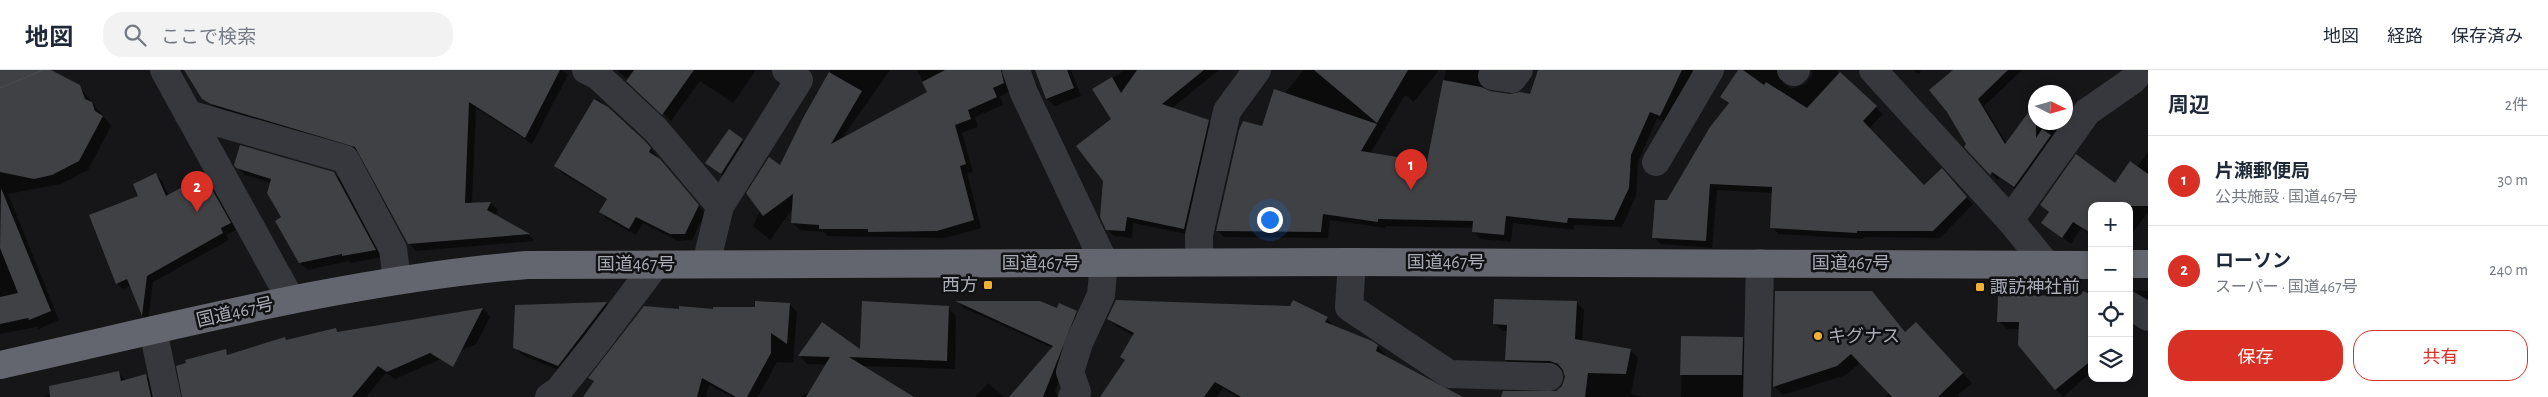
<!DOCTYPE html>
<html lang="ja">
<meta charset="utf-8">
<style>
:root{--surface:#fff;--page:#f2f2f3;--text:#1f2937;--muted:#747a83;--line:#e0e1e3;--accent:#d93025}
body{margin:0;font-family:"Alegreya Sans","Noto Sans JP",sans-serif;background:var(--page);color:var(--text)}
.controls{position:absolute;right:15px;bottom:15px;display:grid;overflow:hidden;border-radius:10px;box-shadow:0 2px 8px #0003}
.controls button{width:45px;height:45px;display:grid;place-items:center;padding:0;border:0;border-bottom:1px solid var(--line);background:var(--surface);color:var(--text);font:25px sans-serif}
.compass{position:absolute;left:2028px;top:15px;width:45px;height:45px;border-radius:50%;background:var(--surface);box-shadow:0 2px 8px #0003;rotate:95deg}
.you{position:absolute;left:1269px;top:149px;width:18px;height:18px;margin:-12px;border:4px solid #fff;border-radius:50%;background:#1a73e8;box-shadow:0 0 0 8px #1a73e833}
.badge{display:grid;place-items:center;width:32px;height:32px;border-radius:50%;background:var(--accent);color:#fff;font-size:16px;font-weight:700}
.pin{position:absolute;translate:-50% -41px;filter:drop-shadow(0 1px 2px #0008)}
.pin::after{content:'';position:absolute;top:26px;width:18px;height:15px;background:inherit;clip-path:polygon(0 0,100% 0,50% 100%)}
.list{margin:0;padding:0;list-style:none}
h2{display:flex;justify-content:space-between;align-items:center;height:65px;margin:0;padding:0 20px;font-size:21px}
h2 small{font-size:16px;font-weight:400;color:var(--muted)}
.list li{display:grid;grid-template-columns:32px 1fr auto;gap:15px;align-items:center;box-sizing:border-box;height:90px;padding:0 20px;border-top:1px solid var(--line)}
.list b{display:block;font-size:19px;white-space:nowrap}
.list p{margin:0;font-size:16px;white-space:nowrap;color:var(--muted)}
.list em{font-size:16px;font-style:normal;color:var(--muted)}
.actions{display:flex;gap:10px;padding:15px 20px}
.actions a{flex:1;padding:11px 0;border:1px solid var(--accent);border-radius:20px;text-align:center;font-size:18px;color:var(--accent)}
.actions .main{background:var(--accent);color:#fff}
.icon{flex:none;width:28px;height:28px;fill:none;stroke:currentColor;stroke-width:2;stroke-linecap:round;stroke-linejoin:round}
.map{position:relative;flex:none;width:2148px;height:327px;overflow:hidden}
header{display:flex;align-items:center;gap:30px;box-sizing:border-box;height:70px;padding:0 25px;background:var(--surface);border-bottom:1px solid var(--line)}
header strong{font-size:24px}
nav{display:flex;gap:28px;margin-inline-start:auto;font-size:18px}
.search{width:350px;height:45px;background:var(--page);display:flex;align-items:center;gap:12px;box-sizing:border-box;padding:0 18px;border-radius:20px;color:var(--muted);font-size:19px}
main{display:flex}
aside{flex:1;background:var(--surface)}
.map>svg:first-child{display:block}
</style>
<header>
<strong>地図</strong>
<div class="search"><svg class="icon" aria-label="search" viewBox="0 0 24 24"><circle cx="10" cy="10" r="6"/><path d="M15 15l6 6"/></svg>ここで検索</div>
<nav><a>地図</a><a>経路</a><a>保存済み</a></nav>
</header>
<main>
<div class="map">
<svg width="2148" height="327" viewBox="0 0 2148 327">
<rect width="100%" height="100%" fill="#161618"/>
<!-- shadow -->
<g fill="#0007">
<path d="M0 0H17L79 16 111 56 88 100 61 114 8 124 59 250 39 259 37 257 0 264Z"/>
<path d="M185 0H562L568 5 532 74 476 38 472 134 491 133 498 140 495 146 529 165 535 171 416 181 409 173 359 82 219 41 203 28Z"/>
<path d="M617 0H756L733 33 700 11 671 51Z"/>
<path d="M831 0H890L840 71 929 23 917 0H1010L1011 21 1000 26 1003 35 975 47 978 57 962 63 973 102 967 103 981 158 945 168 828 166 823 162 800 160 792 152 794 137 770 170 753 156 804 48Z"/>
<path d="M1034 0H1071L1081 26 1055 36 1047 29 1038 4Z"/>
<path d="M1125 0H1219L1172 38 1208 51 1215 58 1191 165 1133 153 1132 168 1114 166 1107 159 1112 50 1094 19Z"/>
<path d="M1304 0H1439L1414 32 1405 25 1370 84 1428 93 1446 0H1490L1483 11 1484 20 1510 26 1531 25 1539 0H1693L1667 53 1657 48 1638 92 1636 126 1622 157 1574 155V160L1513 153 1511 172 1481 169 1473 161 1474 158 1385 156V158L1330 150 1328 168 1224 167 1217 160 1263 58 1284 24Z"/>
<path d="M1739 0H1784L1782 6 1783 13 1791 19 1805 14 1812 5V0H1836L1883 44 1869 59 1925 117 1948 107 1973 134 1940 168 1863 167V169L1778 164 1772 157 1773 123 1717 120 1712 178 1661 174 1654 167 1668 132 1729 35 1721 27Z"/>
<path d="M1912 0H1921L1919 4Z"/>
<path d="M1955 0H2022L1984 36 2007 74 2036 52H2066V38L2073 46 2021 123 2000 108 1997 110 1968 75Z"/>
<path d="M597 28 651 79 657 86 656 88 705 143 692 170 678 171 643 153 636 165 607 149 601 142 607 130 562 103 556 96Z"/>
<path d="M729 61 747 75 726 108 707 93Z"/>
<path d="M2148 82V142L2129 168V136H2092V166L2081 158 2071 174 2043 153 2049 143 2041 135 2116 114 2137 97Z"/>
<path d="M237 97 334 103 342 111 382 187 351 193 349 191 308 200 300 193 271 113 245 105Z"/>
<path d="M156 105 162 111 169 126 204 107 210 113 236 160 226 165 229 170 153 212 148 251 143 246 131 216 123 219 117 213 140 127Z"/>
<path d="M2129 220 2148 221V229L2134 223 2129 225Z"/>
<path d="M1871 223 1906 263 1925 262 1972 313 1958 325 1960 327H1886L1889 322 1861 292 1846 305 1783 325 1774 316Z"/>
<path d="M2081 227H2092V302L2063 327 2056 319 2020 259H2007L1999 251Z"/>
<path d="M958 232 1076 242 1083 249 1055 321 1058 327H1010L1053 278 964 238Z"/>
<path d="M1576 232 1584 240 1582 272 1630 280 1638 288 1631 324 1644 327H1502L1557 322 1563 316 1566 307 1564 300 1558 298 1514 297 1506 290 1508 261H1502L1495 254Z"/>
<path d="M607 234 614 241 566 303 522 285 514 277 516 236Z"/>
<path d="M789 234 797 242 793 293 777 292 758 327H732L709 315 706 327H589L594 312 590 308 680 241 756 239Z"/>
<path d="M948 238 956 246 955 299 807 294 800 286 861 281Z"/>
<path d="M483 239 490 247 476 274 395 309 386 303 366 327H183L225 281 230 286 335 260 338 263Z"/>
<path d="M1327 248 1334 257 1377 276 1385 284 1384 287 1448 327H1237L1223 318 1217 327H1107L1126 291 1134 266 1116 256 1109 249Z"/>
<path d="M1682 268H1742L1750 276 1749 327H1681Z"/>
<path d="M860 295 912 327H800Z"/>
<path d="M118 303 127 311 146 306 154 313 157 327H43L79 311Z"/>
<path d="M988 313 1004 327H975Z"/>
</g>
<!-- building -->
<g fill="#404145">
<path d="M0 0H51L80 15 85 29 92 32 95 41 103 46 79 91 52 105 34 109 0 102Z"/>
<path d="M184 0H560L525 68 469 32 465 133 491 132 487 140 530 164 408 174 355 77 211 34 202 29Z"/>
<path d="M634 0H694L662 45 626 11Z"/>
<path d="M945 0H1001L1004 13 993 18 997 27 968 40 971 49 955 55 966 94 960 96 974 150 937 161 868 162V159H819V155L791 153 793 124 763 146 746 123 769 87 780 95 803 48 829 2 862 21 831 74 927 22 922 12Z"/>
<path d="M1035 0H1067L1074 18 1046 29Z"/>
<path d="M1137 0H1204L1162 34 1209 50 1184 159 1127 147 1125 161 1106 160 1100 147 1103 111 1076 76 1111 49 1092 19 1112 7 1121 23Z"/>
<path d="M1314 0H1408L1377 53Z"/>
<path d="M1538 0H1682L1660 46 1650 42 1631 85 1629 118 1614 150 1568 148 1567 153 1506 146 1504 165 1472 162 1473 151 1378 149V152L1323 144 1321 162 1216 161 1239 60 1243 51 1262 56 1274 19 1377 54 1361 81 1427 92 1443 10 1481 17 1490 21 1510 24 1520 22 1530 24Z"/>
<path d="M1738 0H1743L1764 15 1766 12 1807 38 1840 2 1877 36 1863 51 1924 115 1942 98 1967 127 1933 161H1857V163L1770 158 1772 117 1710 114 1706 171 1652 168 1655 130H1667L1710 57 1729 33 1720 27Z"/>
<path d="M1953 0H2008L1978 29 2005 74 2036 32V68L2042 59 2051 65 2014 117 1992 102 1990 105 1964 77 1966 74 1947 42 1929 20Z"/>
<path d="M594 29 608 37 645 71 651 78 649 82 660 89 699 135 685 164H670L636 147 629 159 599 142 607 129 554 96Z"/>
<path d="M729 59 743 69 721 104 705 93Z"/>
<path d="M240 75 334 102 376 180 342 186V184L299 193 275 151 281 147 267 123 271 109 236 98 234 95Z"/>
<path d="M2076 84 2115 113 2130 91 2148 104V136H2092V164L2073 152 2062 168 2041 153 2049 142 2040 135Z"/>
<path d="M156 103 166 126 204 105 231 153 221 158 223 163 147 206 142 246 127 209 116 214 89 145 138 126 133 114Z"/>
<path d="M1 118 51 241 29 250 28 248 0 254V227L18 223 0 178Z"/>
<path d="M1775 221H1872L1905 262 1916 252 1963 303 1938 327H1892L1851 284 1837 296 1773 317Z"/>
<path d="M2083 221 2092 225V290L2055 320 2018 275 2019 252H1997L1998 226 2081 225Z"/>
<path d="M1494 229 1577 231 1575 269 1631 279 1626 304 1588 303 1585 327H1501L1503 321H1556L1562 316 1565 307 1563 300 1558 294 1550 291 1505 290 1507 255 1493 254Z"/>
<path d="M1116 230 1290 236 1293 230 1328 247 1325 252 1372 271 1378 275 1376 281 1463 327H1241L1215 312 1204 327H1100L1125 290 1120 287 1134 263 1107 249Z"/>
<path d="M755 231 790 233 787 274 771 263V283L747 327H736L702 308 697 327H583L594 311 588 308 644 236 679 239V236L713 239V237H755Z"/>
<path d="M862 231 949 236 947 291 849 287 914 327H806L830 287 798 286 822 252 860 279Z"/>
<path d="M955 231H1040L1057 238 1059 233 1077 241 1043 327H1009L1053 276Z"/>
<path d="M607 232 558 296 513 278 515 235Z"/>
<path d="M483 238 453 297 430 283 387 302 378 296 352 327H182L176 296 186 293 185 290 226 279 227 285 285 267 286 270 336 258 337 262Z"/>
<path d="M1681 266 1743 267 1742 305H1680Z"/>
<path d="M119 301 121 311 146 304 151 327H50L49 316Z"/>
</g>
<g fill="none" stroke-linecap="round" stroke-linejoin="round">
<!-- minor -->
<g stroke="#37383d" stroke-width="28">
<path d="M164 0 291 230"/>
<path d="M586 0 598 6 656 60 720 136 706 194"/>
<path d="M1016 0 1024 23 1104 192 1101 225 1079 273 1070 302 1077 322 1072 327"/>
<path d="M1791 0 1794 2 1796 0"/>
<path d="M1873 0 2010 150 2046 194"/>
<path d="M1492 6 1512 9 1519 0"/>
<path d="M188 44 345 89 393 179 397 210"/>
<path d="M1656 92 1710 0"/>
<path d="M720 136 799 10 786 0"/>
<path d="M2010 150 2087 42 2133 10 2141 0"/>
<path d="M1199 192V165L1227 41 1257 0"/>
<path d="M1352 192 1349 237 1449 304 1549 307"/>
<path d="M2129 235 2148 247"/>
<path d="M153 260 167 327"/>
<path d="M549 327 559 320 594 276 656 194"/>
<path d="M1757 327 1760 193"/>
</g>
<!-- highway -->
<g stroke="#63666e" stroke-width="28">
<path d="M2129 194H2148"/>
<path d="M0 295C175 256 348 210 527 195L1352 192 2092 195"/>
</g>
<!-- tram -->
<path stroke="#4a4c52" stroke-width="1" d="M0 18 43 0"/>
</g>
<!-- markers -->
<g fill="#f2b134" stroke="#111113" stroke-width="2">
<rect x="983" y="210" width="10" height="10" rx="2.5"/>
<rect x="1975" y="212" width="10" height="10" rx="2.5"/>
<circle cx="1818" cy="266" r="5"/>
</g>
<g text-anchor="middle" stroke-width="5" stroke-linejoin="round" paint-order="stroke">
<!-- street labels -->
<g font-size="18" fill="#a8adb8" stroke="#111113">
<text x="1446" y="198">国道467号</text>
<text x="1041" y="199">国道467号</text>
<text x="1851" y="199">国道467号</text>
<text x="636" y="200">国道467号</text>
<text transform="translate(235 242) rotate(-13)" y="6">国道467号</text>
</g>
<!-- poi labels -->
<g font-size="18" fill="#a8adb8" stroke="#111113" text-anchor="start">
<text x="978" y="221" text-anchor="end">西方</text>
<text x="1990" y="223">諏訪神社前</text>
<text x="1828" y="272">キグナス</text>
</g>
</g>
</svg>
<div class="controls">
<button>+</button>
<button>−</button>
<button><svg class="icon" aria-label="locate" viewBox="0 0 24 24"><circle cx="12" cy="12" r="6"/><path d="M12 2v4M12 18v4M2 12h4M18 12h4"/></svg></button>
<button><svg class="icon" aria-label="layers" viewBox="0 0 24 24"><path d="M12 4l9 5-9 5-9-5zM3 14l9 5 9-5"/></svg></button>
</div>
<svg class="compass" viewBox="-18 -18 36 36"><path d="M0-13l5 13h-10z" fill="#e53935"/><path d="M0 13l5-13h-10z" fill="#747a83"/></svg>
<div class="you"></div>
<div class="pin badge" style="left:1411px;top:120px">1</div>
<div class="pin badge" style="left:197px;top:142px">2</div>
</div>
<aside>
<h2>周辺<small>2件</small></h2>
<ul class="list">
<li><span class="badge">1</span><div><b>片瀬郵便局</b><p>公共施設 · 国道467号</p></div><em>30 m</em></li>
<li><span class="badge">2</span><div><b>ローソン</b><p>スーパー · 国道467号</p></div><em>240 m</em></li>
</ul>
<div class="actions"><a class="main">保存</a><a>共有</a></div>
</aside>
</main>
